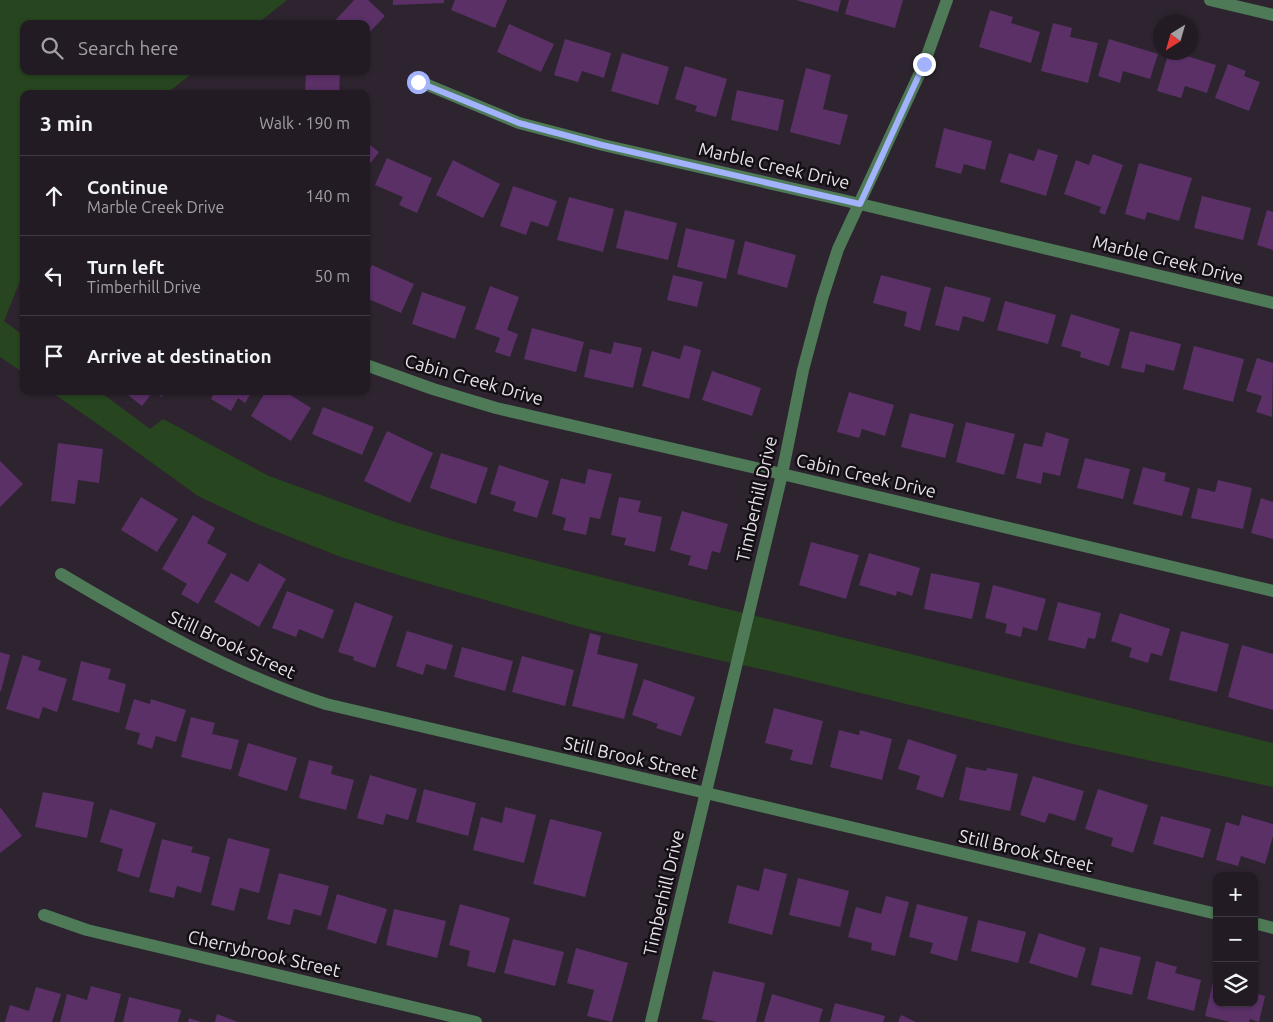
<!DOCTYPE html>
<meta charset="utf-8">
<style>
:root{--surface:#221b23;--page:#2a242b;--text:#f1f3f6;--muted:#a2a1a6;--line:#3f3941}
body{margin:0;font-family:Ubuntu,sans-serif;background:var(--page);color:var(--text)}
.controls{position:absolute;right:15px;bottom:15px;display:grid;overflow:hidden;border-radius:10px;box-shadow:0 1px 4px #0004}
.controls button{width:45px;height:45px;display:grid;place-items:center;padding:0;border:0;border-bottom:1px solid var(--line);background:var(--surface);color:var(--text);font:25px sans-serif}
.compass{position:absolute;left:1153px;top:15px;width:45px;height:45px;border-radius:50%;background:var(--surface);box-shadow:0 1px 4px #0004;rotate:217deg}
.stop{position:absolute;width:15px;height:15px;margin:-11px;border:4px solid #a3b2fd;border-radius:50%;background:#fff}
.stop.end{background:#a3b2fd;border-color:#fff;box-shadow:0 1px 5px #0008}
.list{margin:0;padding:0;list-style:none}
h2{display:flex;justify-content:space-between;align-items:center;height:65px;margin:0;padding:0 20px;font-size:21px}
h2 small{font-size:16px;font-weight:400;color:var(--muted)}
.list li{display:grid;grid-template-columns:32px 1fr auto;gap:15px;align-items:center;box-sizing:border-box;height:80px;padding:0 20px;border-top:1px solid var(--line)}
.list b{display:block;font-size:19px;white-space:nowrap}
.list p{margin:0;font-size:16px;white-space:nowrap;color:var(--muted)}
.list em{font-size:16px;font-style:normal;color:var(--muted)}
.icon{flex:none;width:28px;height:28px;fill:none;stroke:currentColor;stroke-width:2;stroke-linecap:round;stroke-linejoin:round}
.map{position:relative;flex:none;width:1273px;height:1022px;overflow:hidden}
.search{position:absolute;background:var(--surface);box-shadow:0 1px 4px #0004;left:20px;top:20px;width:350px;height:55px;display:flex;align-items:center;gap:12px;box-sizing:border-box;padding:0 18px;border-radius:10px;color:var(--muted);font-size:19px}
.panel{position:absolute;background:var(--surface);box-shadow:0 1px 4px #0004;left:20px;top:90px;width:350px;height:305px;border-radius:10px}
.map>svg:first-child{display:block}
</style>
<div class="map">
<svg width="1273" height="1022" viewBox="0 0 1273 1022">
<rect width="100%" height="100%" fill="#2d242f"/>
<!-- green -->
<g fill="#27451f">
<path d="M0 0H287L257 24H24V71H195L166 94H24V271L4 321 24 336V373L0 357Z"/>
<path d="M50 391H99L150 429 163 419 269 476 395 522 451 539 719 607 1273 743V787L1068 743 770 671 709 658 584 628 405 577 341 557 257 524 198 496 112 434Z"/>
</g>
<!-- building -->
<g fill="#5a3067">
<path d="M354 0H368L385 16 366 36V24H332Z"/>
<path d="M393 0H444V3L393 5Z"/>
<path d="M455 0H507L495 28 451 10Z"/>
<path d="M796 0H841L838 12Z"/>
<path d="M849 0H903L895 28 845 14Z"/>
<path d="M990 10 1013 17 1011 23 1040 32 1031 63 979 47Z"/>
<path d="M1053 23 1072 28 1070 37 1098 43 1088 83 1041 71Z"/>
<path d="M509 24 554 44 541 72 497 52Z"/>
<path d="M565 39 611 53 604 78 582 71 578 82 554 75Z"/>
<path d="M1109 39 1158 54 1150 79 1123 71 1120 83 1098 76Z"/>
<path d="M1169 52H1174L1216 65 1207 93 1185 86 1181 98 1157 91Z"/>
<path d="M622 53 669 67 658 105 611 91Z"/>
<path d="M1228 64 1246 71 1244 76 1260 82 1249 111 1215 98Z"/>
<path d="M685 66 727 79 716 117 695 111 697 106 675 99Z"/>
<path d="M806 68 831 75 823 109 848 115 840 145 790 132Z"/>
<path d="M306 71 340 72 339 94H305Z"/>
<path d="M737 90 784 100 778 131 731 120Z"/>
<path d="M944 128 992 141 985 170 964 164 961 174 935 167Z"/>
<path d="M366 142 379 152 366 169Z"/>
<path d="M1038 149 1058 155 1046 196 1000 182 1009 153 1034 161Z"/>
<path d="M1093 154 1123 165 1105 215 1099 212 1101 207 1064 194 1076 160 1089 165Z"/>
<path d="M387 158 432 178 417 213 399 205 403 197 375 185Z"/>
<path d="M453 160 500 184 483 218 436 195Z"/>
<path d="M1139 163 1192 178 1179 221 1147 212 1145 220 1125 214Z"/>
<path d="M513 186 557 201 548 227 531 221 526 235 500 226Z"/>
<path d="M1202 196 1251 208 1243 240 1194 228Z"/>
<path d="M569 197 614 209 603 252 557 240Z"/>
<path d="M625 210 677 223 668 260 616 248Z"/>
<path d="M1267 210 1273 212V250L1257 245Z"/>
<path d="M686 228 735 240 726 279 677 267Z"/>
<path d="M745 241 796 255 787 288 737 274Z"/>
<path d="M372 265 414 284 401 313 366 298V278Z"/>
<path d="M673 275 703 282 697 307 667 300Z"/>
<path d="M881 275 931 288 920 331 904 326 907 312 873 303Z"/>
<path d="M490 286 519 297 507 330 518 334 510 357 495 352 500 338 475 329Z"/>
<path d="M945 286 991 298 984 322 963 316 959 331 935 325Z"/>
<path d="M422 292 466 307 455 339 412 324Z"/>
<path d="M1005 301 1056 315 1048 344 997 330Z"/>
<path d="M1071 314 1120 329 1109 366 1080 357 1081 352 1061 346Z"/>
<path d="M532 328 584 342 576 372 524 359Z"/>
<path d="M1130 331 1181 344 1174 371 1146 364 1144 373 1121 368Z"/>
<path d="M614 342 642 348 633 388 584 377 590 349 611 354Z"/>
<path d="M684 345 701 350 689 399 642 386 652 351 680 359Z"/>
<path d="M1194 346 1244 359 1233 402 1183 389Z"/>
<path d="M1257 358 1273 363 1272 417 1256 412 1262 396 1246 391Z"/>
<path d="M712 371 761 388 752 416 702 400Z"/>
<path d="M123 391H149L152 393 142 406Z"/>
<path d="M154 391H166L162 397Z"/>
<path d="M211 391H252L245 403 238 398 231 411 211 399 214 393Z"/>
<path d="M266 391H284L311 408 291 441 251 416Z"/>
<path d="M849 392 894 405 885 436 862 429 859 438 837 432Z"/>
<path d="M323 407 374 427 362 455 312 434Z"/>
<path d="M910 413 954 424 945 458 901 447Z"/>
<path d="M966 422 1015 434 1004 475 956 462Z"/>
<path d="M387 431 433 453 410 503 364 481Z"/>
<path d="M1046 432 1069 439 1060 476 1043 472 1041 484 1016 478 1024 443 1042 447Z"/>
<path d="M58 443 103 449 99 483 78 480 75 504 51 501Z"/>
<path d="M441 453 488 468 476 504 430 488Z"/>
<path d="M1085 458 1130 469 1123 499 1077 488Z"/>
<path d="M0 461 23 484 0 507Z"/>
<path d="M499 465 549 481 537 518 513 511 516 502 490 494Z"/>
<path d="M1143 467 1166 473 1164 481 1190 488 1182 516 1133 504Z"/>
<path d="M588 469 612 474 600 519 590 517 586 535 563 530 566 518 552 514 561 478 585 484Z"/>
<path d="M1218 480 1252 488 1243 529 1191 518 1198 488 1215 492Z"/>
<path d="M141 497 178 519 157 552 121 530Z"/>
<path d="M619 497 641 501 638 512 662 517 655 552 624 545 626 538 611 535Z"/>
<path d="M1261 498 1273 502V539L1251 533Z"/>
<path d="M682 511 728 524 720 553 712 551 707 570 688 565 691 556 670 550Z"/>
<path d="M193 515 215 528 207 543 227 554 198 604 181 594 187 584 162 569Z"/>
<path d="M811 542 859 555 846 599 799 585Z"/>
<path d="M869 553 920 568 912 596 897 591 896 596 859 585Z"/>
<path d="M259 563 286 579 259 627 214 602 231 573 248 582Z"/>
<path d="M931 573 980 583 972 619 924 609Z"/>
<path d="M993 585 1046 599 1037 631 1023 627 1021 637 1005 633 1007 624 985 618Z"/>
<path d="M287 591 334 610 323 639 299 629 296 637 272 628Z"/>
<path d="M355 602 393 616 375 668 353 660 354 657 338 652Z"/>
<path d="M1058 602 1101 613 1095 639 1088 638 1085 649 1048 640Z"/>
<path d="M1120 613 1170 629 1162 656 1151 653 1148 663 1129 657 1132 648 1111 641Z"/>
<path d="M407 631 453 645 446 670 426 664 423 675 396 666Z"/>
<path d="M1181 631 1229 644 1217 692 1169 680Z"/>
<path d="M590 633 601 636 597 654 638 664 624 719 572 706Z"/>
<path d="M1242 645 1273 654V710L1228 697Z"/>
<path d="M462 647 513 661 505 691 454 677Z"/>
<path d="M0 652 10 655 1 691H0Z"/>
<path d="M23 655 41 661 38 670 67 679 57 712 43 707 39 719 6 709Z"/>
<path d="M522 656 574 670 565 706 512 692Z"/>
<path d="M81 661 111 669 108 679 126 684 119 713 72 700Z"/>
<path d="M644 679 695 697 681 736 656 728 658 724 632 715Z"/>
<path d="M134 699 150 704 151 699 186 710 176 742 156 736 152 749 137 744 140 733 125 729Z"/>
<path d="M774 708 823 721 812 765 790 760 793 750 765 743Z"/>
<path d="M191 717 215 723 212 734 239 740 231 770 181 757Z"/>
<path d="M839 730 859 735 860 730 892 739 882 780 830 767Z"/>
<path d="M908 739 957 755 943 798 916 789 920 776 898 769Z"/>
<path d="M248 743 297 758 287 791 238 776Z"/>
<path d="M309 760 333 766 331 774 354 780 346 810 299 798Z"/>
<path d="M966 767 986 771 987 768 1018 774 1010 811 959 800Z"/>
<path d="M370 775 417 789 408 820 386 814 383 825 357 818Z"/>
<path d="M1033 776 1084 791 1075 821 1049 813 1045 823 1020 815Z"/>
<path d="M424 789 476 803 468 836 416 822Z"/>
<path d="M1098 789 1148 805 1133 853 1111 846 1113 838 1085 829Z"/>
<path d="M43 792 94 802 87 838 35 827Z"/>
<path d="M0 807 22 836 0 853Z"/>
<path d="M505 807 536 815 524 863 473 850 481 817 502 823Z"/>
<path d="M110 809 156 823 139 878 117 871 123 849 100 842Z"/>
<path d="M1242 815 1273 824V836L1265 864 1241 856 1238 866 1216 860 1226 822 1239 826Z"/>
<path d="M1161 816 1211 829 1203 858 1153 844Z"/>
<path d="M550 819 602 832 585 897 533 884Z"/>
<path d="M228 838 270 849 259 893 240 888 234 911 211 905Z"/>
<path d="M162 839 193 847 191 852 210 857 201 893 177 886 174 898 149 892Z"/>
<path d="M764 868 787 874 772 935 728 923 737 885 759 891Z"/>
<path d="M279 873 329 886 321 916 294 909 290 925 267 919Z"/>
<path d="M798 878 849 891 840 927 789 915Z"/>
<path d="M337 894 387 909 376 944 327 929Z"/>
<path d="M886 896 909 902 895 956 871 950 872 943 848 937 856 907 881 914Z"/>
<path d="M460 904 510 918 495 973 467 966 470 951 449 945Z"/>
<path d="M917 904 968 917 957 961 930 953 933 943 909 937Z"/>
<path d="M394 909 446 921 437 958 386 945Z"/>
<path d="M978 920 1026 932 1018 963 971 951Z"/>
<path d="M1039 933 1086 948 1077 978 1029 963Z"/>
<path d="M513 939 564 952 555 986 504 973Z"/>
<path d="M1100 947 1141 957 1132 995 1091 985Z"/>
<path d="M576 948 628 963 612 1022 587 1016 594 990 567 983Z"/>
<path d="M1156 961 1177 967 1175 973 1201 980 1194 1011 1147 999Z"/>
<path d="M713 971 765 983 756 1022H717L702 1019Z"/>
<path d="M1214 978 1217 979V1003H1254V993L1265 996 1259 1022 1250 1019 1249 1022H1230L1205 1016Z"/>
<path d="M91 986 121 994 114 1022H60L67 994 87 1000Z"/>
<path d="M36 987 61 994 52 1022H5L10 1005 29 1011Z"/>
<path d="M772 994 823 1009 819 1022H764Z"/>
<path d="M129 997 181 1010 178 1022H123Z"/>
<path d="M835 1003 885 1016 883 1022H830Z"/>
<path d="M217 1014 238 1022H215Z"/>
<path d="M901 1015 916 1022H898Z"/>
<path d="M189 1018 201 1022H188Z"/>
</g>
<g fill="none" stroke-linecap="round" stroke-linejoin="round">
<!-- minor -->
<g stroke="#4e7a57" stroke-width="12">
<path d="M1210 0 1273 15"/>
<path d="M418 81 519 123 603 145 860 204 1273 303"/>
<path d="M366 365 433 389 496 408 782 474 1273 591"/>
<path d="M61 574C145 624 232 674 326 704L706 793 1217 914"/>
<path d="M44 915 87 930 476 1022"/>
<path d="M1254 923 1273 928"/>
<path d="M651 1022 782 474 803 370 822 299 838 249 924 64 947 0"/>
</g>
</g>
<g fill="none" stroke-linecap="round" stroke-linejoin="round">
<!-- route -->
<path stroke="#a3b2fd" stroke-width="6" d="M418 82 519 123 602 145 860 204 924 64"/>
</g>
<g text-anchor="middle" stroke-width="5" stroke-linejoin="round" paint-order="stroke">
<!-- street labels -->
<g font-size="18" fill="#e7e1e9" stroke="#130f14">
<text transform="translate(774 166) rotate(13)" y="6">Marble Creek Drive</text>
<text transform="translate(1168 260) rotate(14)" y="6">Marble Creek Drive</text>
<text transform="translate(474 380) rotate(16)" y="6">Cabin Creek Drive</text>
<text transform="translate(866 476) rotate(13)" y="6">Cabin Creek Drive</text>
<text transform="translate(757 499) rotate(-77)" y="6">Timberhill Drive</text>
<text transform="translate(232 645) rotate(25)" y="6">Still Brook Street</text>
<text transform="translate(631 758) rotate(13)" y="6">Still Brook Street</text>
<text transform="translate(1026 851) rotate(13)" y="6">Still Brook Street</text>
<text transform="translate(664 893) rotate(-77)" y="6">Timberhill Drive</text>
<text transform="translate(264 954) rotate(13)" y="6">Cherrybrook Street</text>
</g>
</g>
</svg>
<div class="controls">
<button>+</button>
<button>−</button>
<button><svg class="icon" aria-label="layers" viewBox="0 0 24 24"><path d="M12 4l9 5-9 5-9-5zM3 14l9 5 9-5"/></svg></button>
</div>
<svg class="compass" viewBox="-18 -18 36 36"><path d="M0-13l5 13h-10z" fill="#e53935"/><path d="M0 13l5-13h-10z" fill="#a2a1a6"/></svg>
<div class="stop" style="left:418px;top:82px"></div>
<div class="stop end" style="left:924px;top:64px"></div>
<div class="search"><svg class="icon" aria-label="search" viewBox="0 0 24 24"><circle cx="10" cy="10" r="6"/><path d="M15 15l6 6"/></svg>Search here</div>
<section class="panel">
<h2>3 min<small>Walk · 190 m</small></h2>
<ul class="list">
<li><svg class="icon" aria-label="ahead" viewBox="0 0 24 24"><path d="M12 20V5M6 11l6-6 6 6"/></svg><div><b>Continue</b><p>Marble Creek Drive</p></div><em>140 m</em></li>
<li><svg class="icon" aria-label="left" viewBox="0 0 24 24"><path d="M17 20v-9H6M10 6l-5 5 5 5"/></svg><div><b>Turn left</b><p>Timberhill Drive</p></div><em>50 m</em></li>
<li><svg class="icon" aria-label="arrive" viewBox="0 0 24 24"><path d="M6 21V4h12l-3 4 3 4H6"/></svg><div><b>Arrive at destination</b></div></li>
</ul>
</section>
</div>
